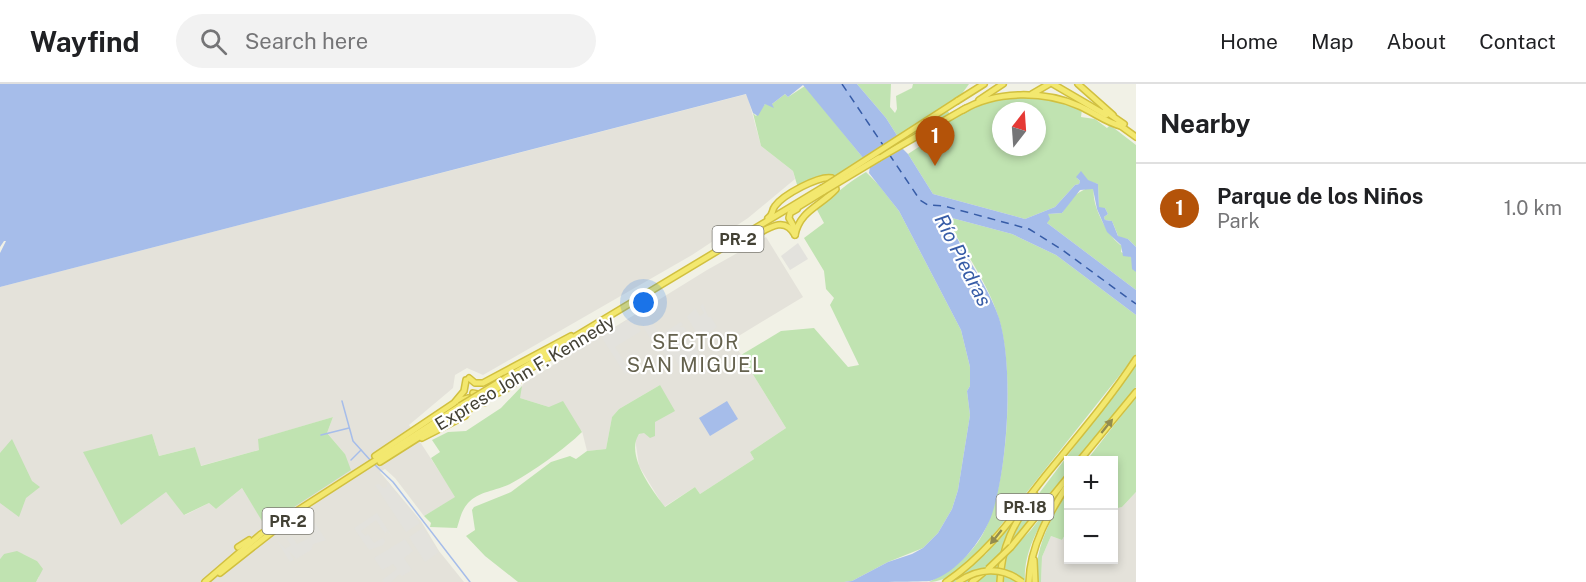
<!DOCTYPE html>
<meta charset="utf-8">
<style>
:root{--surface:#fff;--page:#f2f2f2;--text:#202124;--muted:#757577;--line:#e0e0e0;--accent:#b45309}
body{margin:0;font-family:"Public Sans",sans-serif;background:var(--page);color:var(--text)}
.controls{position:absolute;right:18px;bottom:18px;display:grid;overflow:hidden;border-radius:0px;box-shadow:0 3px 9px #0003}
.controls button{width:54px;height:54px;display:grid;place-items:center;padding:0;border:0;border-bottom:2px solid var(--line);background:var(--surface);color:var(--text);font:30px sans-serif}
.compass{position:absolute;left:992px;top:18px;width:54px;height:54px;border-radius:50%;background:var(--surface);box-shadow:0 3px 9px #0003;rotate:17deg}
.you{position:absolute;left:644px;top:219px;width:21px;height:21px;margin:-15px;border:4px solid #fff;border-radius:50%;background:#1a73e8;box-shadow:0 0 0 9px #1a73e833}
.badge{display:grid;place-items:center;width:39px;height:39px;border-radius:50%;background:var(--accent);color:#fff;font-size:20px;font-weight:700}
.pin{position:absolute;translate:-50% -50px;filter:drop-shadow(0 2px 3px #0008)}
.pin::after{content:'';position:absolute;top:32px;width:21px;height:18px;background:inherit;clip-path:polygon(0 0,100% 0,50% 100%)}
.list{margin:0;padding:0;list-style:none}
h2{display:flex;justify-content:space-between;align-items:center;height:78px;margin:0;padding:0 24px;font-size:26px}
h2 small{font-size:20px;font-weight:400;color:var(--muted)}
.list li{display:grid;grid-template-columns:39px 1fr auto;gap:18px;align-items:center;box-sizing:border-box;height:90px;padding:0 24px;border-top:2px solid var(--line)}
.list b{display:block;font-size:22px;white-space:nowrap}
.list p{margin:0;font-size:20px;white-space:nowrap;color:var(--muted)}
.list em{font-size:20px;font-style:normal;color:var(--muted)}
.icon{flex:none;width:33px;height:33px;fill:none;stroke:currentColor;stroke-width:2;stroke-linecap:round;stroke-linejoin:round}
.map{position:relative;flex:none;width:1136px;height:498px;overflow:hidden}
header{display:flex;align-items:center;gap:36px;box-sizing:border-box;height:84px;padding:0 30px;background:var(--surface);border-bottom:2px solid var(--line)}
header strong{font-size:28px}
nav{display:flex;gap:33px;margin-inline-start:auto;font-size:21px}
.search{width:420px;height:54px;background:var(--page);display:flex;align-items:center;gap:15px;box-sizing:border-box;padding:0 21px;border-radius:33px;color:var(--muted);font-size:22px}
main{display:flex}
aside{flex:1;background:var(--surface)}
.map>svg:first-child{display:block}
</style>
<header>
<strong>Wayfind</strong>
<div class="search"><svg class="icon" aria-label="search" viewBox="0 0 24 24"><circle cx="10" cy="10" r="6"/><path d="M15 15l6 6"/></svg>Search here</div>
<nav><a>Home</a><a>Map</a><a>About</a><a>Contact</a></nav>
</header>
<main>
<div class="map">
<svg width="1136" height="498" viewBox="0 0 1136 498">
<rect width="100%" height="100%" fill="#f1f1e6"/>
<!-- industrial -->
<g fill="#e4e2da" fill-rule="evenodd">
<path d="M747 10 761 62 793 87 795 95 748 134 692 171 483 291 467 284 455 291 453 304 409 341 456 413 424 432 395 394 385 385 380 388 421 437 439 467 464 498H36L39 493 37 477 23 470H4L0 475V203ZM333 333 327 349 345 370 265 441 242 404 216 425 209 419 185 431 166 408 152 350 159 372 195 363 200 382 259 366V355Z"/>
<path d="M766 153 803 213 732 256 786 344 750 368 754 375 700 410 695 403 664 423 639 382 636 361V353L655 338 660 301 619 325 612 333 606 365 587 367 582 347 549 323 520 314 519 307 524 299 707 186Z"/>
<path d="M1136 408V498H1041L1042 473 1051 452 1062 456 1068 446V476H1114V425L1122 423Z"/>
</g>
<!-- green -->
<g fill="#c0e3b1" fill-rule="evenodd">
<path d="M857 0H891L890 23 895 29 897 25 896 12 912 4 913 0H969L961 11 945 22 952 34C998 8 1034 9 1082 25L1081 33 1095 35 1107 44 1110 41 1136 61V163L1128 155 1119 154 1112 137 1105 136 1104 133 1108 130 1105 124H1099L1098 100 1077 94 1080 97 1079 100 1075 101 1055 123 1025 135 933 110 908 70 940 49 941 44 934 45 927 34 898 53 886 34ZM1001 27H1037V63H1001Z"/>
<path d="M805 2 864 75 835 93 819 92 798 104 793 87 761 62 753 29 756 32 765 20H772L785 10 788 13Z"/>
<path d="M866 88 878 100 899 127 961 246 970 283V302L967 307 970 331 958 406 952 425 938 449 923 464 888 478 852 497 844 498H518L485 472 466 452 475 446 472 426 474 423 511 408 551 378 570 372 576 375 587 367 606 365 612 333 619 325 660 301 675 327 655 338V352L650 354 644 349 639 350C625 371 652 406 665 423L695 403 700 410 754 375 750 368 786 344 741 271 781 247 814 244 848 283 859 281 830 221 834 214 826 205 824 187 804 154 824 139 816 124C834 112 847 99 866 88Z"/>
<path d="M1087 104 1094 105C1091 121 1108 153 1122 162L1121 168 1131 173 1136 188V206L1047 139 1048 130 1062 129 1073 112Z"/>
<path d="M952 134 1012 150 1056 171 1136 231V303L1078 376H1068V390L1007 465 1025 428 1136 281 1131 277 978 470C965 481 948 498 929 498 948 488 965 476 978 458 1009 413 1015 287 999 235 989 202 968 172 951 143L948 137Z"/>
<path d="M522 302 520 314 549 323 563 317 582 348C566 364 531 389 510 400 496 407 479 407 468 419 461 427 460 435 457 444L430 443 431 439 424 432 455 413 431 374 440 368 432 356 448 348 466 347 501 324Z"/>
<path d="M1136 313V408L1122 423 1114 425V376H1087Z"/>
<path d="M333 333 327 349 345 370 351 386 265 442 242 404 216 425 209 419 184 431 166 408 121 441 83 368 152 350 159 372 195 363 201 382 259 366 258 355Z"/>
<path d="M12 355 32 397 40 403 26 414 19 433 0 419V369Z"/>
<path d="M1068 406V446L1062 456 1051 452 1042 473 1041 498H1037C1033 463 1054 430 1068 406Z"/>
<path d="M1058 411C1042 438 1023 465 1025 498H1003L1005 472 1031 446Z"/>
<path d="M1017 432 1004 459 997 498H976L989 487 987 483 968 498H949L986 470Z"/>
<path d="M17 467 37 477 43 485 36 498H0V475L4 470Z"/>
</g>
<!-- parking -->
<g fill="#e3e2dd">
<path d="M798 159 808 175 790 186 781 172Z"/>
<path d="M703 220 708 233H711L717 243 701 256 687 233 695 224 700 232 704 229 700 222Z"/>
<path d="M644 225 660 251 681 238 683 241 679 243H684L698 267V271L679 282 673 271 667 274 654 252 650 254 636 231Z"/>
<path d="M631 233 641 247 615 263 630 287 625 290 602 254Z"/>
<path d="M387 397 420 439 406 448 375 401 379 400 383 404 387 403Z"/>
<path d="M377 429 393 454 387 447 385 449 376 436 361 447 365 452 368 450 374 459 383 454 385 457 383 461 369 466 354 444Z"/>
<path d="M315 439 326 456 313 460 311 466 296 475 288 466 294 476 290 478 276 455 285 465 291 461 287 455 292 452 297 460 313 452 309 442Z"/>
<path d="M423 444 439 468 425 478 409 453Z"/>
<path d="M405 455 413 467 404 474 412 486 402 492 400 490 391 498H384L382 496 397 485 393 480 382 486 374 474Z"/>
</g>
<!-- water -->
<g fill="#a6bdea">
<path d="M0 0H857L886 34 898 53 864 75 803 1 788 13 785 10 772 20 774 24 765 20 758 32 753 29 746 10 0 203V169L6 157H4L0 163Z"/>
<path d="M901 63 908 70 933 110 1025 135 1055 123 1075 101 1079 100 1080 97 1076 93 1081 87 1088 96 1098 100 1099 123 1105 124 1108 130 1104 133 1105 136 1112 137 1118 152 1128 155 1136 163V188L1132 185 1131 173 1123 172 1121 161 1107 148 1097 125 1093 105 1080 106 1062 129 1048 130 1050 135 1047 139 1136 206V231L1056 171 1012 150 952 134 949 137C963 171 987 199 999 234 1014 282 1008 385 991 433 981 458 957 489 930 497 915 498 862 498 844 498L852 497 888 478 912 470 923 464 938 449 952 425 958 406 970 331 967 307 970 302V283L961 246 899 127 869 89 870 82Z"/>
<path d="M727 317 738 335 710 352 699 334Z"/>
</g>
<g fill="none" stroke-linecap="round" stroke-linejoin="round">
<!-- stream -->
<g stroke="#a6bdea" stroke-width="1.5">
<path d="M342 317 353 357 371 377"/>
<path d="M321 351 349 344"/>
<path d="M351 376 361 366"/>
<path d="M374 380 393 398 470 498"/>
</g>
<!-- ferry -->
<g stroke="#375ca7" stroke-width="1.5" stroke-dasharray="8 6" stroke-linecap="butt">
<path d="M842 0 883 61"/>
<path d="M889 70 920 116 928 121 944 122 1029 145 1061 165 1136 220"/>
</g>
<defs>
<g id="motorway">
<path d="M1053 0 1106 31"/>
<path d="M1078 0 1113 31"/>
<path d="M1032 10 1049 0"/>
<path d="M979 16 1003 0"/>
<path d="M957 17 984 0"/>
<path d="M963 26C996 6 1045 7 1079 22 1093 28 1107 39 1121 42"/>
<path d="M1105 27 1124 40"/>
<path d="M1118 40 1136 53"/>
<path d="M879 74 966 24"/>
<path d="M793 126 824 107"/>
<path d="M768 134C774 130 771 127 775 122 783 111 819 91 832 94L836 105C821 122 800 126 795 151"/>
<path d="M795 145 789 134 790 129 797 125"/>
<path d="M738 159C757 156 781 125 795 151"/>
<path d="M469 294 475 299H483L571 252"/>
<path d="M506 294 822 104"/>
<path d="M509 297 593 247"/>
<path d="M473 309C499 316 507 303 527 291"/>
<path d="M458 317 468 314 484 319"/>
<path d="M422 354 465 332 474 318"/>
<path d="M375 372 454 319 464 307 466 296"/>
<path d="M1080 376 1136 308"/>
<path d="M380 378 462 326"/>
<path d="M238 463 249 456"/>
<path d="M1011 463 1068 393"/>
<path d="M1034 476 1035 498"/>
<path d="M220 489 281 441"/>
<path d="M205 498 261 450 460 322"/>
<path d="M946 498C988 470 1015 430 1046 391 1077 353 1109 316 1136 275"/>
<path d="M972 498 984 488"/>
<path d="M1000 498C1001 463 1014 438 1035 411"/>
<path d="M1029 498C1030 461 1049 430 1068 400"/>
</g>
</defs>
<!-- motorway casing -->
<use href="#motorway" stroke="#d1c040" stroke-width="8"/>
<!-- motorway -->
<use href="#motorway" stroke="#f3e86f" stroke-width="5"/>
<defs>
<g id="motorway-bridge">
<path d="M822 104 957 17"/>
<path d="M824 107 879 74"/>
<path d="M460 322 506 294"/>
<path d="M462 326 509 297"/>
<path d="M988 485 1011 463"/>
<path d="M958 498C978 484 1002 482 1022 498"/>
</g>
</defs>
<!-- motorway-bridge casing -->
<use href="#motorway-bridge" stroke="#d1c040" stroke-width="8" stroke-linecap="butt"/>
<!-- motorway-bridge -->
<use href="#motorway-bridge" stroke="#f3e86f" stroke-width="5"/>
</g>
<!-- one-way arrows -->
<defs><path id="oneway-solid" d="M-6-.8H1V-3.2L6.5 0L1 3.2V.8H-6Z" transform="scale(1.5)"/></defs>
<g fill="#928c4f">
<use href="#oneway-solid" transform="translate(1107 342) rotate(-51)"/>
<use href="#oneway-solid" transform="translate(996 453) rotate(129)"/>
</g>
<g text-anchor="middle" stroke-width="4.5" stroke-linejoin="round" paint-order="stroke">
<!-- shield labels -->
<g fill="#fff" stroke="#7b7a72" stroke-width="1.5">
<rect x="712.5" y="142" width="51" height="26" rx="4.5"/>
<rect x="996.5" y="410" width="57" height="26" rx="4.5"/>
<rect x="262.5" y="424" width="51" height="26" rx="4.5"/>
</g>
<g font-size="16" font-weight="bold" fill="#434135">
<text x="738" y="161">PR-2</text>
<text x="1025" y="429">PR-18</text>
<text x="288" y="443">PR-2</text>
</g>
<!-- street labels -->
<g font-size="18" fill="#434135" stroke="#fff">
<text transform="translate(525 289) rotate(-31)" y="6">Expreso John F. Kennedy</text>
</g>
<!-- water labels -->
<g font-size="20" font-style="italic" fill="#375ca7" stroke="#fff">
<text transform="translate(963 176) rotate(63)" y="7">Río Piedras</text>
</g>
<!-- neighbourhood labels -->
<g font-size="20" letter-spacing="1.5" fill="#65624e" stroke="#fff">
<text x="696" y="265">SECTOR<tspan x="696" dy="23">SAN MIGUEL</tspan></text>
</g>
</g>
</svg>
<div class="controls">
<button>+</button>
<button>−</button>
</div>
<svg class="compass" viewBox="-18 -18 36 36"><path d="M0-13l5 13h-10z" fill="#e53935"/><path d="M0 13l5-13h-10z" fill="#757577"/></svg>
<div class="you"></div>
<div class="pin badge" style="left:935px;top:82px">1</div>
</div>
<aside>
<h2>Nearby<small></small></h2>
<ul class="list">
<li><span class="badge">1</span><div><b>Parque de los Niños</b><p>Park</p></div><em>1.0 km</em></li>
</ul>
</aside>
</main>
